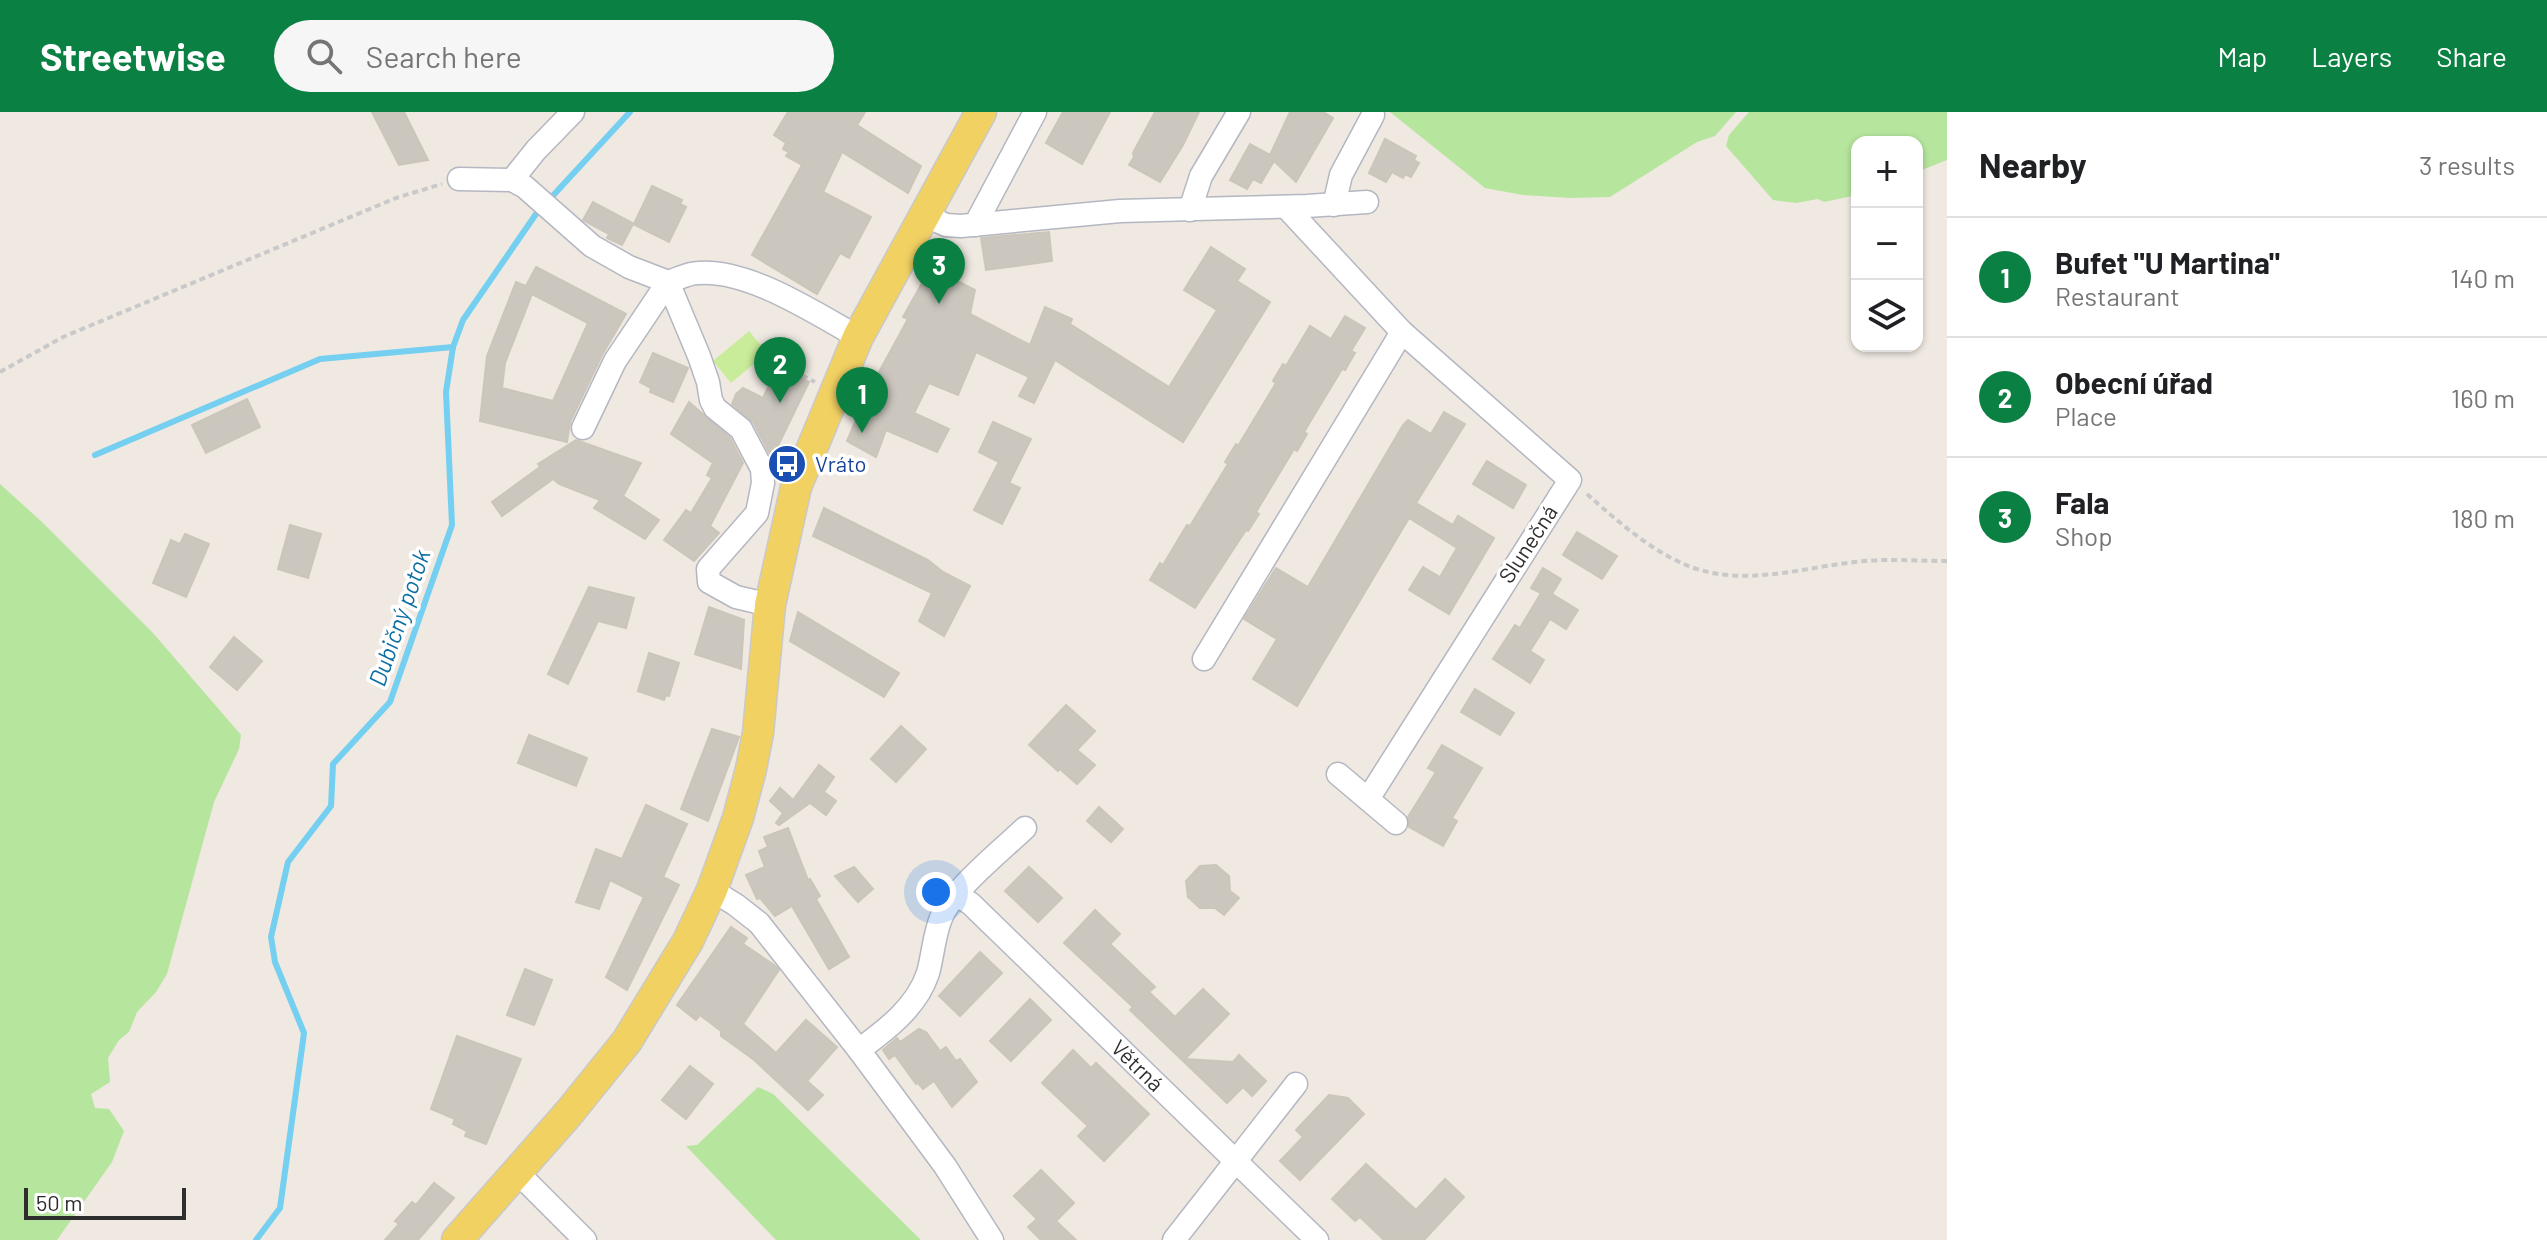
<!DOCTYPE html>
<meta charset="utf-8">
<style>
:root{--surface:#fff;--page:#f6f6f6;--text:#202124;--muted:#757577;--line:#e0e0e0;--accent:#0b8043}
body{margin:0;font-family:Barlow,sans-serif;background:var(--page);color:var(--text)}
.controls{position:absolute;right:24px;top:24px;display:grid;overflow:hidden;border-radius:16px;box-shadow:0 2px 6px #0004}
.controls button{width:72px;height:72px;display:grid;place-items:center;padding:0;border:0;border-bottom:2px solid var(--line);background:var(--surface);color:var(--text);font:40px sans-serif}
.scale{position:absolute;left:24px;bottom:20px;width:162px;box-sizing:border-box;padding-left:8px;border:4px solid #2e2e2e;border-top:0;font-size:22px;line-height:28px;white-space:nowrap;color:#2e2e2e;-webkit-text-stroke:6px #fff;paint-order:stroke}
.you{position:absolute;left:936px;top:780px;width:28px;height:28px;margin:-20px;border:6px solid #fff;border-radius:50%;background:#1a73e8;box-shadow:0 0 0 12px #1a73e833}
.badge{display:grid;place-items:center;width:52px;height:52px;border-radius:50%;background:var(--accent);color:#fff;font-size:26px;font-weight:700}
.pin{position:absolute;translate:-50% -66px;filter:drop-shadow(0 2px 4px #0008)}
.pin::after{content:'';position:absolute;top:42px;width:28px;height:24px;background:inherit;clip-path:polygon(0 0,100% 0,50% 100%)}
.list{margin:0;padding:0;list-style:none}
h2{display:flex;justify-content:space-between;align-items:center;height:104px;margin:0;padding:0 32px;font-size:34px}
h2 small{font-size:26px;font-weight:400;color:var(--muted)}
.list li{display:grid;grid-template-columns:52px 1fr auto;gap:24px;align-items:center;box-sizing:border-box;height:120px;padding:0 32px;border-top:2px solid var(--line)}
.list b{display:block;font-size:30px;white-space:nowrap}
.list p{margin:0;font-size:26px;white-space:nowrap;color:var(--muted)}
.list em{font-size:26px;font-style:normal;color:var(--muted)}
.icon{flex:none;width:44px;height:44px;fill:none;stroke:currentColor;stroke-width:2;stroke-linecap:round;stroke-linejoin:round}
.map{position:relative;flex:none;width:1947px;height:1128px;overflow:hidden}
header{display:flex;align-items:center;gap:48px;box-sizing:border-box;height:112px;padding:0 40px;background:var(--accent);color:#fff}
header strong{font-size:38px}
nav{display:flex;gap:44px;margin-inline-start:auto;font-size:28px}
.search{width:560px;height:72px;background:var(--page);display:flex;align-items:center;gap:20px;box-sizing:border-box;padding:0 28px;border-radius:44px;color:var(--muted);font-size:30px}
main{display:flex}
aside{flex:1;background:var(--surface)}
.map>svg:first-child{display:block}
</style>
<header>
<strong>Streetwise</strong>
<div class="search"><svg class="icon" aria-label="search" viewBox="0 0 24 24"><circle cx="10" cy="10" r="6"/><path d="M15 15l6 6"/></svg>Search here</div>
<nav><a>Map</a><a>Layers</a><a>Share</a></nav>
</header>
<main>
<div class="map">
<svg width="1947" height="1128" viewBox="0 0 1947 1128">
<rect width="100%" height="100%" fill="#efe9e1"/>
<!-- green -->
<g fill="#b6e59e">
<path d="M1390 0H1736L1715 24 1697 30 1610 85 1570 86 1523 83 1485 76Z"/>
<path d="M1749 0H1947V48L1917 60V30H1857V83L1824 90 1818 87 1796 91 1773 88 1726 34 1729 23Z"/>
<path d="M0 372 42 410 153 521 241 623 239 637 214 690 167 862 156 880 137 900 129 920 119 928 108 946 110 970 91 982 95 996 109 997 124 1019 112 1050 57 1128H0Z"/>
<path d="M758 975 773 982 921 1128H776L686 1034 697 1033Z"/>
</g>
<!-- pitch -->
<path fill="#c9ec9a" d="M749 219 767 241 731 271 713 249Z"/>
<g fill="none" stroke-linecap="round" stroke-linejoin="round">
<!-- stream -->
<g stroke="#75cff0" stroke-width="6">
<path d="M95 343 320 247 453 235"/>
<path d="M256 1128 280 1096 304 921 275 850 271 825 288 750 331 694 333 652 390 590 452 413 446 280 453 235 463 208 536 102 630 0"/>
</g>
</g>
<!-- building -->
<g fill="#cbc7bf" stroke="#cbc5ba" stroke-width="2" fill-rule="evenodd">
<path d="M372 0H404L428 48 399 53Z"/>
<path d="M788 0H865L857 13 921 54 908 81 842 40 823 80 871 105 849 146 840 141 817 182 752 143 802 53 786 44 789 40 783 37 786 31 774 23Z"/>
<path d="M1063 0H1110L1082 52 1046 31Z"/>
<path d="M1155 0H1199L1183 33 1160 70 1129 53 1134 45 1133 41Z"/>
<path d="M1290 0H1323L1333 6 1296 70 1274 49 1261 71 1253 67 1247 77 1230 68 1250 32 1270 43Z"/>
<path d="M1385 27 1416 44 1414 48 1419 51 1411 65 1405 62 1403 66 1392 60 1386 70 1369 61Z"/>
<path d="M652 74 682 88 680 92 686 95 669 130 633 112 622 133 607 126 609 122 583 108 593 90 634 112Z"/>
<path d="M1049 120 1052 149 986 158 981 126Z"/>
<path d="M1211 135 1245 157 1237 169 1270 190 1183 330 1055 248 1034 291 1019 284 1029 265 976 240 958 283 929 271 914 301 949 317 937 340 886 318 876 345 847 329 867 282 908 207 903 205 931 155 975 178 970 202 1030 233 1045 195 1072 207 1070 212 1169 275 1217 198 1184 178Z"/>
<path d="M536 155 626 202 602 243 570 310 567 330 480 309 487 244 516 170 526 174ZM532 182 588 211 553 289 502 276 505 251Z"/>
<path d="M1345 204 1365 216 1351 239 1355 241 1345 258 1342 257 1304 320 1307 322 1297 339 1294 337 1256 400 1259 402 1248 419 1246 418 1195 496 1150 468 1160 451 1163 453 1187 413 1190 414 1228 352 1225 350 1236 332 1238 334 1276 271 1273 269 1283 252 1286 254 1310 214 1331 227Z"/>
<path d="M653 241 688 256 673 290 650 280 651 276 640 270Z"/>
<path d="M778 255 809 270 772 346 753 310 732 292 736 282 743 276 763 286Z"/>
<path d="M247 287 260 315 206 341 192 313Z"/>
<path d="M689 290 730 326 743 351 710 414 719 421 694 449 664 428 686 398 691 401 712 366 707 363 713 351 671 322Z"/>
<path d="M1444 300 1465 312 1416 391 1453 413 1458 404 1494 426 1449 502 1409 478 1423 455 1440 465 1457 436 1409 406 1297 594 1253 567 1277 527 1244 507 1276 456 1308 475 1403 313 1408 308 1431 322Z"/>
<path d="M993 310 1031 327 1009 371 1020 376 1002 412 974 398 999 350 979 340Z"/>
<path d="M576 328 641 351 623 384 659 408 645 427 594 396 600 388 559 372 553 367 502 404 492 390 540 355 538 352Z"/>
<path d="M1487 349 1526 373 1513 396 1473 372Z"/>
<path d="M824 396 928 448 943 460 970 474 944 524 919 509 932 481 813 424Z"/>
<path d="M290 413 321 422 308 466 278 457Z"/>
<path d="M1577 420 1617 444 1602 467 1563 443Z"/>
<path d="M185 422 209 432 186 485 153 471 171 428 180 432Z"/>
<path d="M1543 456 1561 467 1552 482 1578 498 1566 517 1550 507 1530 539 1544 548 1530 571 1493 547 1515 513 1520 516 1541 481 1531 476Z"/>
<path d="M589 475 634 486 626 516 598 509 568 572 548 562Z"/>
<path d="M709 495 744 508 741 557 695 542Z"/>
<path d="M798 500 899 561 884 585 790 529Z"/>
<path d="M234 525 262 549 237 578 210 555Z"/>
<path d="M649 541 679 551 669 584 666 583 664 588 638 579Z"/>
<path d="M1475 577 1514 601 1500 623 1461 600Z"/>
<path d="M1066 593 1095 619 1077 638 1095 653 1077 672 1060 657 1058 659 1029 633Z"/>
<path d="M901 614 926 637 896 670 871 647Z"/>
<path d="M712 617 739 625 708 709 681 697Z"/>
<path d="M529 623 587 646 576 674 518 651Z"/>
<path d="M1442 633 1482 656 1452 706 1457 709 1443 734 1409 715 1408 705 1436 660 1428 656Z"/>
<path d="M819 653 834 665 824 680 836 689 826 703 810 691 779 713 776 711 783 701 770 689 780 676 793 688Z"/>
<path d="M646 693 687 712 663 765 679 773 627 878 606 865 644 785 610 768 599 797 576 790 596 737 622 747Z"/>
<path d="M1099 695 1123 717 1111 730 1087 709Z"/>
<path d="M788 716 808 768 810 767 820 784 816 787 849 845 829 857 792 794 775 804 760 786 757 787 746 763 765 755 759 739 768 735 764 725Z"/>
<path d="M1216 753 1229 764 1230 779 1239 786 1224 803 1215 796H1200L1188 785 1186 769 1200 754Z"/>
<path d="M854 755 873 777 858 790 835 764Z"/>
<path d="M1029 755 1062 786 1038 810 1005 779Z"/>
<path d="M1095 798 1120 822 1110 832 1155 875 1149 880 1175 905 1203 877 1229 902 1185 947 1233 950 1239 943 1266 969 1252 984 1243 975 1227 991 1130 898 1133 895 1064 831Z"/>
<path d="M731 815 747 826 743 832 774 853 779 858 743 912 776 941 806 908 837 935 807 969 823 983 808 998 753 947 721 924V919L700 903 696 908 677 893Z"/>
<path d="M980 840 1002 861 960 904 939 884Z"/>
<path d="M525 857 552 868 534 913 507 903Z"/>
<path d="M1030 887 1051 908 1011 949 990 929Z"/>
<path d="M919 917 926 920 940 939 946 935 956 949 960 947 977 970 952 995 934 969 923 977 918 971 916 972 895 943 889 947 883 938 897 926 900 930Z"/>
<path d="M457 924 521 947 486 1032 465 1024 467 1019 453 1012 455 1007 431 997Z"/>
<path d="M1073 938 1091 956 1096 951 1149 1002 1104 1049 1078 1024 1088 1014 1042 971Z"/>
<path d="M690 954 713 972 686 1007 662 988Z"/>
<path d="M1329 983 1348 986 1364 1002 1300 1068 1280 1049 1303 1025 1296 1018Z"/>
<path d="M1366 1052 1416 1098 1445 1067 1464 1085 1424 1128H1384L1360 1105 1355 1109 1332 1087Z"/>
<path d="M1041 1058 1074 1091 1056 1109 1076 1128H1041L1028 1115 1037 1107 1014 1084Z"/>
<path d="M434 1071 454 1086 418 1128H385L399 1112 395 1109 412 1090 416 1093Z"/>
</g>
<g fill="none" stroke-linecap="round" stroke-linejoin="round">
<defs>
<g id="minor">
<path d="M459 67 512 68 525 75 592 134 629 155 668 170C678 167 688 161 698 161 749 157 815 201 858 225"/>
<path d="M512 68 536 38 573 0"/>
<path d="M1334 93 1341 63 1373 3"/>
<path d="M1286 95 1402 220 1570 368 1368 687"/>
<path d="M1190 98 1201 64 1239 0"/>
<path d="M924 103 946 113 961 114 1120 99 1307 94 1367 90"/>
<path d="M975 113 1035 0"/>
<path d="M668 170 699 244 708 270 711 288 715 296 741 317 762 357 763 371 757 401 708 457 709 470 736 485 770 493"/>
<path d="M583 316 615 249 668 170"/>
<path d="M1204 547 1402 220"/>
<path d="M1338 662 1396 711"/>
<path d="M712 778 736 793 759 811 859 938 945 1054 992 1128"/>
<path id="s1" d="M956 782 971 792 1317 1128"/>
<path d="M859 938C886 918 917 895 928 861 933 843 934 823 941 806 954 776 1001 739 1025 716"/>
<path d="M516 1059 585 1128"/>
<path d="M1174 1128 1296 972"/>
</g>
<path id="major" d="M457 1128 568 1002 627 929 688 829 712 778 738 706 751 657 758 621 770 493 796 375 858 225 981 0"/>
</defs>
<!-- minor casing -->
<use href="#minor" stroke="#b4b7c1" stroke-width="25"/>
<!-- major casing -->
<use href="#major" stroke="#c9c9c9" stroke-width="33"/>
<!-- path -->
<g stroke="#c9c9c9" stroke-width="4" stroke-dasharray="6 4" stroke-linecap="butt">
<path d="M766 246 815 270"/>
<path d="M0 260 63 225 396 86 442 72"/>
<path d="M1587 382C1616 408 1650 438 1686 453 1741 476 1800 456 1855 450 1885 446 1917 449 1947 449"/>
</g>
<!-- minor -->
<use href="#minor" stroke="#fff" stroke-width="22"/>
<!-- major -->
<use href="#major" stroke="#f2d163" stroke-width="30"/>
</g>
<!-- icons -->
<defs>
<symbol id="bus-disc" viewBox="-11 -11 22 22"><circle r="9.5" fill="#1a4fb4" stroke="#fff"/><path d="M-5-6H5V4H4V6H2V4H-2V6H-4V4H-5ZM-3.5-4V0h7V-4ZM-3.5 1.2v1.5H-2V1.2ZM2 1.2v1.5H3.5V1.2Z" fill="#fff"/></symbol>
</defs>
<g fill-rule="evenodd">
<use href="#bus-disc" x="765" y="330" width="44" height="44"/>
</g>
<g text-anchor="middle" stroke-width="7" stroke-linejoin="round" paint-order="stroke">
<!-- transit labels -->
<g font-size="22" fill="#164399" stroke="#fff" text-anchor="start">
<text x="815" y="360">Vráto</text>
</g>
<!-- street labels -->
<g font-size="22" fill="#2e2e2e" stroke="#fff">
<text transform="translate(1528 432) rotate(-57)" y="8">Slunečná</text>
<text dy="8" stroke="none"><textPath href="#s1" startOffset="250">Větrná</textPath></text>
</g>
<!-- water labels -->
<g font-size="24" font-style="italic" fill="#0d6fa3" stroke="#fff">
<text transform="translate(400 506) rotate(-71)" y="8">Dubičný potok</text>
</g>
</g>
</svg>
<div class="controls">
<button>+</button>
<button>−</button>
<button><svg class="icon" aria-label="layers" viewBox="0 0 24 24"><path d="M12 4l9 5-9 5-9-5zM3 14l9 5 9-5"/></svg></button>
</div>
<div class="scale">50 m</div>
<div class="you"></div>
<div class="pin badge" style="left:862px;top:321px">1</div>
<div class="pin badge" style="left:780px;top:291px">2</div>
<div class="pin badge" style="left:939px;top:192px">3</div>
</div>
<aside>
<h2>Nearby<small>3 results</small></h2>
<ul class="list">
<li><span class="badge">1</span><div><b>Bufet &quot;U Martina&quot;</b><p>Restaurant</p></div><em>140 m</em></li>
<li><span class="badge">2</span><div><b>Obecní úřad</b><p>Place</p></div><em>160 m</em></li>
<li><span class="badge">3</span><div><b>Fala</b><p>Shop</p></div><em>180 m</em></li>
</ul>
</aside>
</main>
